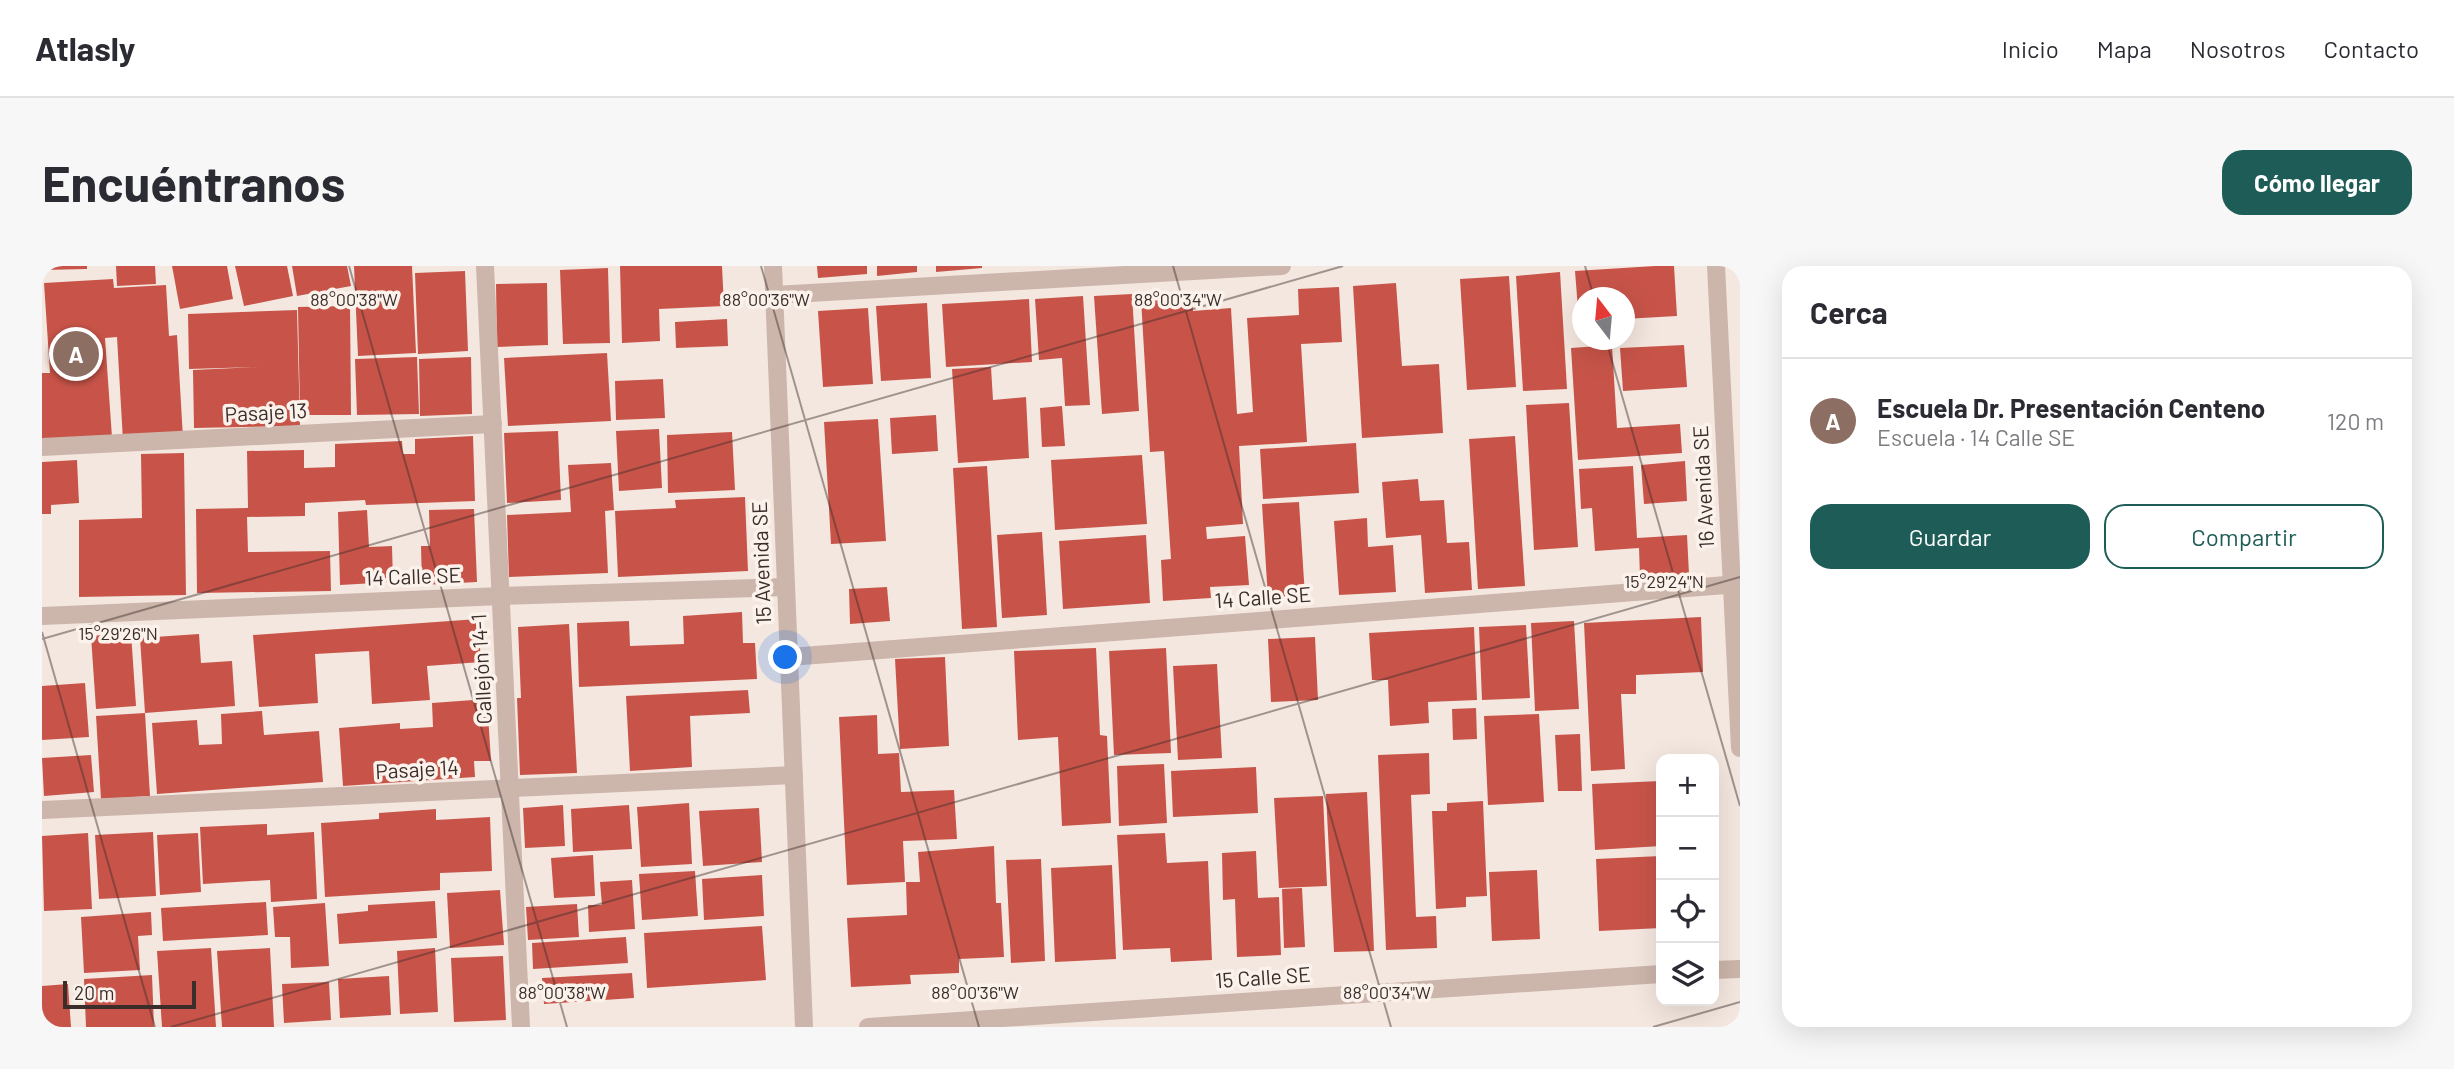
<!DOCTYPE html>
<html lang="es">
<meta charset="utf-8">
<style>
:root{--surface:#fff;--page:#f7f7f7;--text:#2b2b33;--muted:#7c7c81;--line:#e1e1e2;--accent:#1e5d57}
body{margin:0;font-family:Barlow,sans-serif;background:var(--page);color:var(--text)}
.controls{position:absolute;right:21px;bottom:21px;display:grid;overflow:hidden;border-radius:14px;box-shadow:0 7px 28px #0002}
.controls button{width:63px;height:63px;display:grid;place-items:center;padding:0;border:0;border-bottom:2px solid var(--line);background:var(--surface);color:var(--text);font:35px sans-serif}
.compass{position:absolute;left:1530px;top:21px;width:63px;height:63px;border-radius:50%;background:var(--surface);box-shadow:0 7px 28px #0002;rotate:344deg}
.scale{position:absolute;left:21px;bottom:18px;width:133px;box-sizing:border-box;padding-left:7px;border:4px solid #3a2d2a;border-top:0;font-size:19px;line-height:24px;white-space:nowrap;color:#3a2d2a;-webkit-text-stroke:5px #fbf2ec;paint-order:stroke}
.you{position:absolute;left:744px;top:392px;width:24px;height:24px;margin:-18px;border:5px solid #fff;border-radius:50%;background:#1a73e8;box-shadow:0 0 0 10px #1a73e833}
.badge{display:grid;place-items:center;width:46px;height:46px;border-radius:50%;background:var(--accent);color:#fff;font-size:23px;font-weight:700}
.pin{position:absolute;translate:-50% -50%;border:4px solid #fff;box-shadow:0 2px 7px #0006}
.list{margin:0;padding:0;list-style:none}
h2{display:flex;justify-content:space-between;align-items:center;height:91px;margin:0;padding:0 28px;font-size:30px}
h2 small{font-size:23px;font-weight:400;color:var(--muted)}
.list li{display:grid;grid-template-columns:46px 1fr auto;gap:21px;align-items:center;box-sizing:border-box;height:126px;padding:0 28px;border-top:2px solid var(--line)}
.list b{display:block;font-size:26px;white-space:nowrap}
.list p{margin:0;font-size:23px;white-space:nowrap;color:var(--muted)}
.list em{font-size:23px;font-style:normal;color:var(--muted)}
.actions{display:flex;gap:14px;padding:21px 28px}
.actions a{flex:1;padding:16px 0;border:2px solid var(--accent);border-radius:21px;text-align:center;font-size:24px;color:var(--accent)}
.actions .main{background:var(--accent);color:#fff}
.icon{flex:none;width:38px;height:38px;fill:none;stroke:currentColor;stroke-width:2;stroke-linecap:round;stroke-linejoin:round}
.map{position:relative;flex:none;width:1698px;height:761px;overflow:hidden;border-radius:21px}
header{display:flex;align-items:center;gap:42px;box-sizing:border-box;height:98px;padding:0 35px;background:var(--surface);border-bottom:2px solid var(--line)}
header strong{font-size:33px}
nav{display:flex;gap:38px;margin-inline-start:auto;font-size:24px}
.intro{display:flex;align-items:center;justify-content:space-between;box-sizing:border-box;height:168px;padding:0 42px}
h1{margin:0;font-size:49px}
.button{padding:18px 32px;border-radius:21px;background:var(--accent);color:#fff;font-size:24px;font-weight:700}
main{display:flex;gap:42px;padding:0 42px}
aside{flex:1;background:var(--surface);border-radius:21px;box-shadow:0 7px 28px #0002}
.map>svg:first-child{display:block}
</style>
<header>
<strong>Atlasly</strong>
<nav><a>Inicio</a><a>Mapa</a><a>Nosotros</a><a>Contacto</a></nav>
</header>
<div class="intro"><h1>Encuéntranos</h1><a class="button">Cómo llegar</a></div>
<main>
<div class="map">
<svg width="1698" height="761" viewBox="0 0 1698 761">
<rect width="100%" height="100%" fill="#f4e7df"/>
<!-- building -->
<g fill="#c85449">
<path d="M0 0H45V3L0 4Z"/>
<path d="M74 0H113L114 18 75 20Z"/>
<path d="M130 0H185L191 33 138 43Z"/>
<path d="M193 0H245L251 30 202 40Z"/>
<path d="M250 0H305L309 20 255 30Z"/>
<path d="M312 0H370L374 87 316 90Z"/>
<path d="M578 0H680L682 40 617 43 618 75 580 77Z"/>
<path d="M775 0H825V8L776 12Z"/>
<path d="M835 0H875V6L835 10Z"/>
<path d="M894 0H940V2L894 6Z"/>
<path d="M1613 0H1632L1635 50 1582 53V32H1540V56H1537L1533 5Z"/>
<path d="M566 2 568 77 521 78 518 4Z"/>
<path d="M423 5 426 85 376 88 373 7Z"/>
<path d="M1518 6 1525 123 1481 125 1474 10Z"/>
<path d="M1467 10 1474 121 1425 124 1418 13Z"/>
<path d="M71 13 72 22 124 19 127 70 135 69 141 172 81 175 75 71 63 72 70 171 0 176V107H8L2 17Z"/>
<path d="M505 17 506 79 455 81 454 18Z"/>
<path d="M1354 17 1360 100 1397 98 1401 167 1320 172 1311 20Z"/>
<path d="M1297 21 1300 76 1259 78 1265 176 1197 180 1201 258 1164 261 1165 273 1203 270 1207 319 1168 321 1169 332 1121 335 1119 294 1129 293 1122 185 1108 186 1099 33 1150 30 1151 45 1189 42 1195 148 1211 146 1205 52 1257 49 1256 23Z"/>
<path d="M1090 28 1097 145 1060 148 1052 30Z"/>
<path d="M1041 30 1048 139 1023 140 1020 92 997 94 993 33Z"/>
<path d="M987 33 990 96 904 101 900 38Z"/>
<path d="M885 37 889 112 839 115 834 40Z"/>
<path d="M308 40 309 149H258L256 41Z"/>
<path d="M826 42 831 118 781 121 776 45Z"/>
<path d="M255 44 258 160 152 162 151 104 216 101 147 103 146 48Z"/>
<path d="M685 53 686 80 634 82 633 56Z"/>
<path d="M1570 79 1575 162 1638 158 1640 187 1536 194 1529 82Z"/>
<path d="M1642 79 1645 121 1581 125 1578 82Z"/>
<path d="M565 87 569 155 466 160 462 92Z"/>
<path d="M375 91 377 148 315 149 313 93Z"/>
<path d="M429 91 430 148 378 150 377 93Z"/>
<path d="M949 101 951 134 984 131 987 192 916 197 910 103Z"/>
<path d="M621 113 623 152 574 154 573 115Z"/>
<path d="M1527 137 1536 281 1492 284 1484 139Z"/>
<path d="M1020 140 1023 180 1000 181 998 142Z"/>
<path d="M894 149 896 185 850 188 848 152Z"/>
<path d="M836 153 844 275 789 278 782 156Z"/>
<path d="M617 163 620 222 577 225 574 165Z"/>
<path d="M516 165 519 234 465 237 462 167Z"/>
<path d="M690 166 693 224 626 227 625 169Z"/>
<path d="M431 170 433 235 324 239 323 234 263 237V250L205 251 206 286 288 285 289 325 155 327 154 243 206 242 205 185 262 184V202L293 201V178L360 175 361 188H373V173Z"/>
<path d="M1473 170 1483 320 1436 323 1427 173Z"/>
<path d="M1314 177 1317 227 1221 233 1218 183Z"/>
<path d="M142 187 144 329 37 331V254L100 252 99 188Z"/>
<path d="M1100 189 1105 258 1013 264 1009 194Z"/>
<path d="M35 194 37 237 9 239V248H0V196Z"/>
<path d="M1643 195 1645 235 1602 238 1599 199Z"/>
<path d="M569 197 572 244 563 245 566 307 467 311 465 249 529 246 526 199Z"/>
<path d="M945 200 955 361 920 363 911 202Z"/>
<path d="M1591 200 1595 272 1645 269 1647 308 1598 311 1597 282 1553 285 1550 242 1539 243 1537 203Z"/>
<path d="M1376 213 1378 235 1402 234 1405 277 1427 276 1430 324 1383 327 1379 269 1344 272 1340 216Z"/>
<path d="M703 231 706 305 576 311 573 245 634 242 633 234Z"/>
<path d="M1257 236 1263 330 1226 332 1220 238Z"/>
<path d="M432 243 435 316 380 319 379 280H388L387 244Z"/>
<path d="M325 244 327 281 350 280 351 316 298 319 296 246Z"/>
<path d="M1325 252 1326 281 1351 279 1354 326 1297 329 1292 255Z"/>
<path d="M1000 266 1005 349 960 352 955 269Z"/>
<path d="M1104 269 1108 337 1021 343 1017 275Z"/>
<path d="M845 321 848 355 808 358 807 323Z"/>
<path d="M700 346 701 377H713L715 413 537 421 535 357 587 355 588 380 642 378 641 350Z"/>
<path d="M1659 351 1661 406 1594 409V428H1579L1583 503 1549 505 1542 357Z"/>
<path d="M436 353 439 396 385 400 388 434 330 438 327 385 273 388 276 437 217 441 211 369Z"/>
<path d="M1532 355 1537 443 1493 445 1489 357Z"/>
<path d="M527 358 535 507 478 509 475 432H479L476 361Z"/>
<path d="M1484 359 1488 432 1440 434 1437 361Z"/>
<path d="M1432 361 1435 434 1386 436 1387 457 1348 460 1346 414H1330L1327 367Z"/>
<path d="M89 367 94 440 54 443 49 370Z"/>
<path d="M157 368 159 397 190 395 193 440 103 447 98 372Z"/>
<path d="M1273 371 1276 434 1229 436 1226 373Z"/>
<path d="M1054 382 1058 469 1065 470 1069 557 1020 560 1016 471 976 474 972 385Z"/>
<path d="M1124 382 1129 487 1072 489 1067 385Z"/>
<path d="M903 391 907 480 858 483 853 393Z"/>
<path d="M1175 398 1180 492 1136 494 1131 400Z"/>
<path d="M43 417 47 471 0 474V420Z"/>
<path d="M706 424 708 447 648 450 650 501 588 505 584 430Z"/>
<path d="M445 433 449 495H432L433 511 301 520 297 462 358 457V463L391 461 390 437Z"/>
<path d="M1434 442 1435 473 1411 474 1410 443Z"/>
<path d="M220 445 222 469 277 465 281 516 115 528 110 457 155 454 157 479 180 478 179 448Z"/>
<path d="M103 447 108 530 59 533 54 450Z"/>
<path d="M1497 448 1502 536 1446 539 1442 450Z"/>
<path d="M835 449 836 488 857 487 859 526 912 524 915 573 861 575 863 616 805 619 797 451Z"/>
<path d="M1538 468 1540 525H1516L1513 469Z"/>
<path d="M1387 487 1388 528 1369 529 1374 651 1394 650 1395 682 1344 684 1336 489Z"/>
<path d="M49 489 52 526 2 530 0 492Z"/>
<path d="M1122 498 1125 557 1077 560 1075 500Z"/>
<path d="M1214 501 1216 547 1131 551 1129 505Z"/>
<path d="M1619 515V580L1553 584 1550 518Z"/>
<path d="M1325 526 1332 685 1292 686 1284 528Z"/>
<path d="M1281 530 1285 620 1237 622 1232 532Z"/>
<path d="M1441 535 1445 630 1424 631V641L1394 643 1390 545H1405V537Z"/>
<path d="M647 537 650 598 599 601 595 541Z"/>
<path d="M521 539 523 580 483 582 481 542Z"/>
<path d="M587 539 590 583 531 586 529 543Z"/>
<path d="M717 542 720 596 661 600 657 545Z"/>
<path d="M394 543V554L448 551 450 605 398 607V624L283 631 279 557 337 553V547Z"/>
<path d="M225 558V569L272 566 275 633 229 636 228 614 161 618 158 561Z"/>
<path d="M111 566 114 630 57 633 53 569Z"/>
<path d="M46 567 50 643 2 645 0 570Z"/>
<path d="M156 567 159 626 118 629 115 569Z"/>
<path d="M1123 567 1125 597 1166 595 1170 694 1129 696 1128 682 1081 684 1075 569Z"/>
<path d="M952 580 954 637H959L962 691 917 693V707L868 709 869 718 809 721 805 652 865 649 864 616H878L876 586Z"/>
<path d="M1214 585 1216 632 1237 631 1239 689 1195 691 1193 633 1181 634 1180 587Z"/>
<path d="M551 589 553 630 512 632 509 592Z"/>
<path d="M1619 590V662L1557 665 1554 593Z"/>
<path d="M999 593 1003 695 969 697 964 594Z"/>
<path d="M1070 599 1074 693 1013 696 1009 602Z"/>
<path d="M1495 604 1498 673 1450 675 1447 606Z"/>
<path d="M653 605 656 650 600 654 597 608Z"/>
<path d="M720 609 722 650 662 654 660 613Z"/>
<path d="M590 614 593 663 547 666 546 639H560L558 616Z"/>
<path d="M1260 622 1263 681 1242 682 1240 623Z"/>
<path d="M458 624 462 679 408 682 405 627Z"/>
<path d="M393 635 395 672 297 678 295 648 326 645V639Z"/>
<path d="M224 636 226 669 121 675 119 642Z"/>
<path d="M283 637 287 700 249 702 248 671H233L231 641Z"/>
<path d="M535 638 537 671 486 674 484 641Z"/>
<path d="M109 646 110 669 96 670 98 704 42 707 39 651Z"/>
<path d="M720 660 724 714 605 722 602 667Z"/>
<path d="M584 671 586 697 491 703 490 677Z"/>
<path d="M169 682 174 761H120L115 685Z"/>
<path d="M228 682 232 761H180L175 685Z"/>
<path d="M393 682 396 746 358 748 355 685Z"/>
<path d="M461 690 464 754 412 756 409 692Z"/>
<path d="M590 707 592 732 502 738 500 712Z"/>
<path d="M110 709 112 761H44L42 713Z"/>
<path d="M347 710 349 749 298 752 296 713Z"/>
<path d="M287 716 289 754 242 757 240 718Z"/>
<path d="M26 718 29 761H0V720Z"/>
</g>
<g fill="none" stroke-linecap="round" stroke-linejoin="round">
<!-- minor -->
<g stroke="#ccb5ab" stroke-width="18">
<path d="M443 0 479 761"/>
<path d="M731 0 762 761"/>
<path d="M1674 0 1698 482"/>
<path d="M733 29 1240 0"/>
<path d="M0 181 451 158"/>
<path d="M0 350 459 330 744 321"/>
<path d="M747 391 1698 318"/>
<path d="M0 544 752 509"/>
<path d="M1672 704 1698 703"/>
<path d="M826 761 1619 708"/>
</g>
</g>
<!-- ticks -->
<path fill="none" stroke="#3a2d2a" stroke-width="2" stroke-opacity="0.45" d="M307 0 525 761M719 0 937 761M1131 0 1349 761M1543 0 1552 32M1564 74 1698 540M0 366 113 761M0 373 1301 0M129 761 1698 311M1611 761 1698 736"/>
<g text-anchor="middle" stroke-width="7" stroke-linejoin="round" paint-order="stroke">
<!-- street labels -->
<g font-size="21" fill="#3a2d2a" stroke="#fbf2ec">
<text transform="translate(224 147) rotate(-3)" y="7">Pasaje 13</text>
<text transform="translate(1662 221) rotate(-93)" y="7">16 Avenida SE</text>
<text transform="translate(720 297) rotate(-92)" y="7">15 Avenida SE</text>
<text transform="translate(371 311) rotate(-2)" y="7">14 Calle SE</text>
<text transform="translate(1221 332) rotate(-4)" y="7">14 Calle SE</text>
<text transform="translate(440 403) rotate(-93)" y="7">Callejón 14-1</text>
<text transform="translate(375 504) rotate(-3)" y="7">Pasaje 14</text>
<text transform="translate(1221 712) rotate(-4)" y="7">15 Calle SE</text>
</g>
</g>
<g font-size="18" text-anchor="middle" fill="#3a2d2a" stroke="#fbf2ec" stroke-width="7" stroke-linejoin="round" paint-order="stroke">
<text x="312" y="40">88°00'38"W</text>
<text x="724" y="40">88°00'36"W</text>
<text x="1136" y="40">88°00'34"W</text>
<text x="1622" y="322">15°29'24"N</text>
<text x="76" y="374">15°29'26"N</text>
<text x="520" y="733">88°00'38"W</text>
<text x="933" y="733">88°00'36"W</text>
<text x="1345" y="733">88°00'34"W</text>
</g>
</svg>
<div class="controls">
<button>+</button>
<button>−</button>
<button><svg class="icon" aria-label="locate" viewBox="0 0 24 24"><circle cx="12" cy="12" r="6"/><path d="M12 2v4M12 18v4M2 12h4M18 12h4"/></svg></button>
<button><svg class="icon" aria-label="layers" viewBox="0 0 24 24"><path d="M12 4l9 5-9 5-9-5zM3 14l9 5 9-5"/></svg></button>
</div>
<svg class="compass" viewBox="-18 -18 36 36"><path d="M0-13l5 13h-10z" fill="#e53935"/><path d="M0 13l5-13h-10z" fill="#7c7c81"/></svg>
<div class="scale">20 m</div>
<div class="you"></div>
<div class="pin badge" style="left:34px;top:88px;background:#8d6e63">A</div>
</div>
<aside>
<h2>Cerca<small></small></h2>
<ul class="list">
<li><span class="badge" style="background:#8d6e63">A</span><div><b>Escuela Dr. Presentación Centeno</b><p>Escuela · 14 Calle SE</p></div><em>120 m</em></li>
</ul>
<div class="actions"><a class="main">Guardar</a><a>Compartir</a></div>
</aside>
</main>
